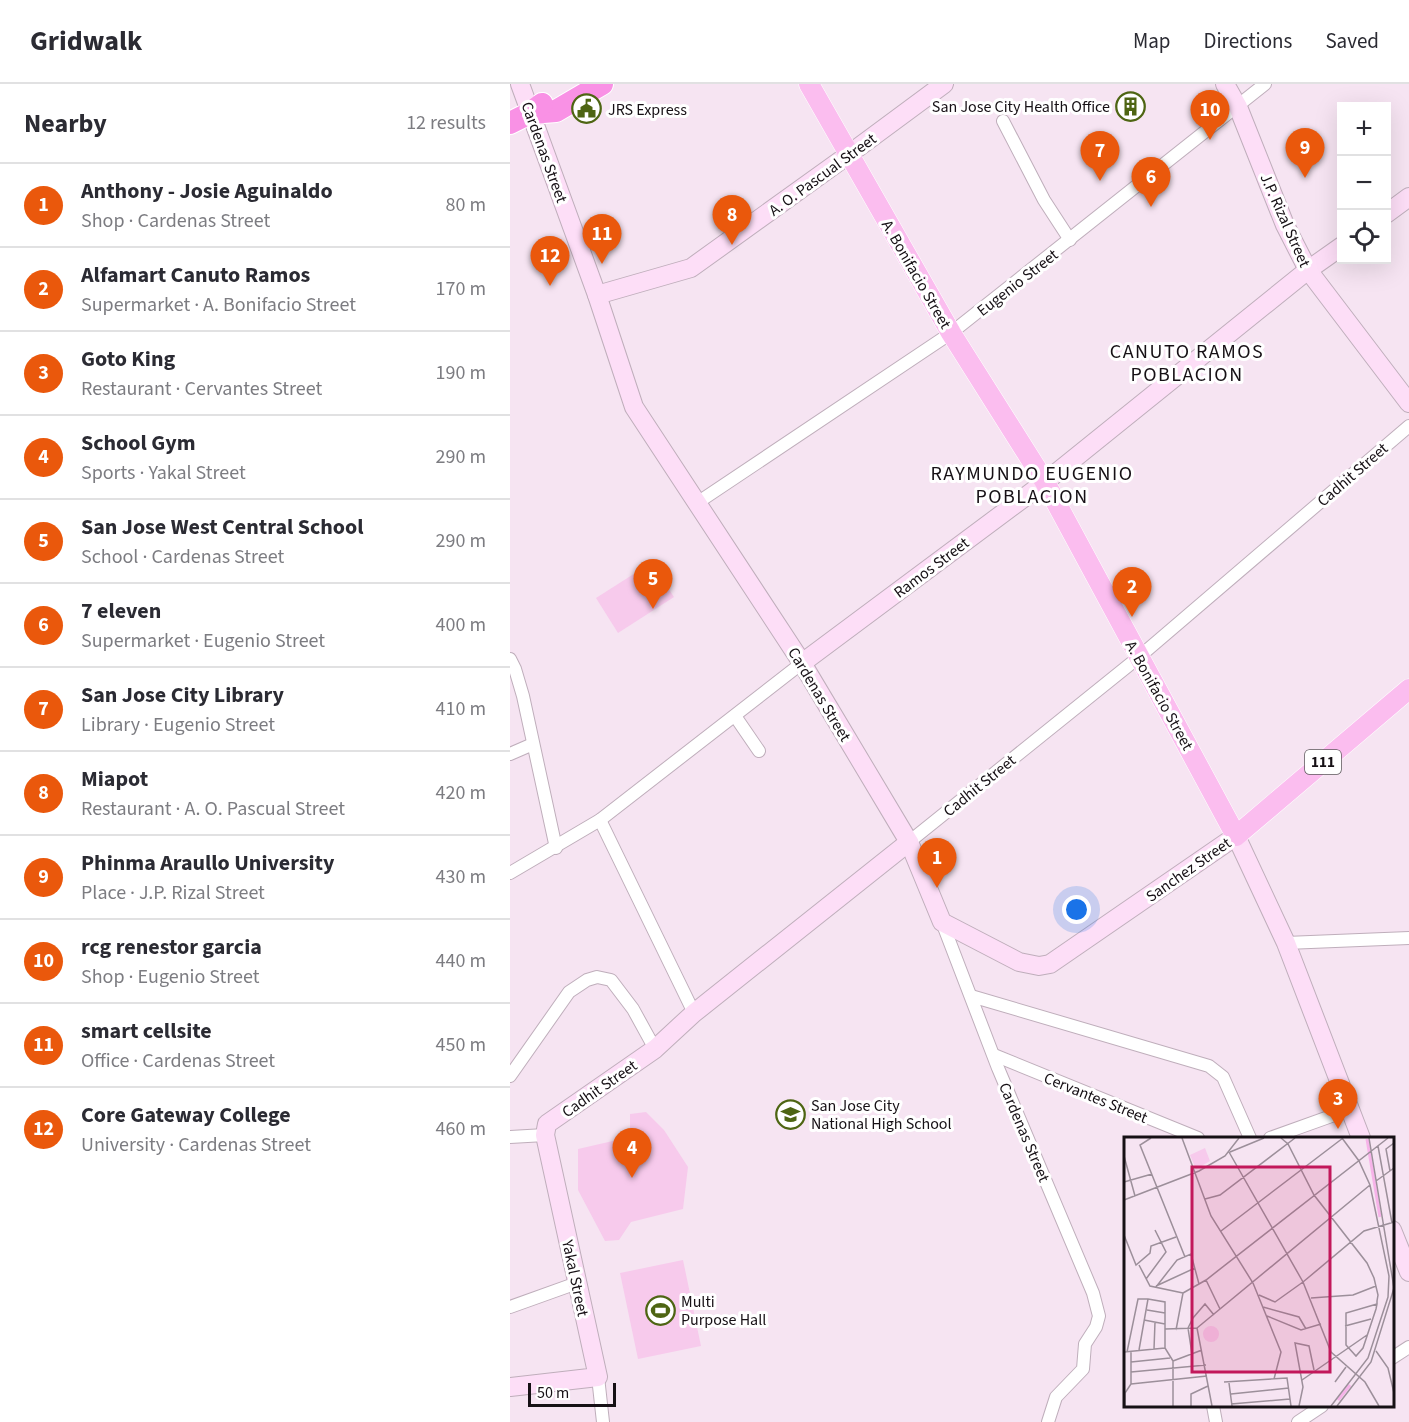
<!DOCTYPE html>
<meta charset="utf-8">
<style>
:root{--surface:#fff;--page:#f7f7f7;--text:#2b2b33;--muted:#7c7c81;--line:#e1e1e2;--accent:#ea580c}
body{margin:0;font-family:"Source Sans 3",sans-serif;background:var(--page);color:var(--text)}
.controls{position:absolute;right:18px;top:18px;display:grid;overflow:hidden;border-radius:0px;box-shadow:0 6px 24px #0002}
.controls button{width:54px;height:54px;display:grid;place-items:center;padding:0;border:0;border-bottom:2px solid var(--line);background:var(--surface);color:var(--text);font:30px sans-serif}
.scale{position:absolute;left:18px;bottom:15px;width:88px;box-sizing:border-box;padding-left:6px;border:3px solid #161015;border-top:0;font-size:16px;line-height:21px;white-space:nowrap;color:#161015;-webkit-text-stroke:4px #fff;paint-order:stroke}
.you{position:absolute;left:567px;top:826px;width:21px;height:21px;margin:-15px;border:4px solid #fff;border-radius:50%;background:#1a73e8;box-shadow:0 0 0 9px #1a73e833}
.badge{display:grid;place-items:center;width:39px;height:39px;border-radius:50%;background:var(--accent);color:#fff;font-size:20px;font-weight:700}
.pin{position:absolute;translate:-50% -50px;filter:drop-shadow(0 2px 3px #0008)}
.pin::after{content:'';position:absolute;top:32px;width:21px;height:18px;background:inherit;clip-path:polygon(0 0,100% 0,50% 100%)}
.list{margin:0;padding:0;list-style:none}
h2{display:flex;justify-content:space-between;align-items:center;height:78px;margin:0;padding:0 24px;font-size:26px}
h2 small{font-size:20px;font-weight:400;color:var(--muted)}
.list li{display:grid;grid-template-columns:39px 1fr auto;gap:18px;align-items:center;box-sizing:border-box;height:84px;padding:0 24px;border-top:2px solid var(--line)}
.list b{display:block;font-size:22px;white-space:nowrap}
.list p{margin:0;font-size:20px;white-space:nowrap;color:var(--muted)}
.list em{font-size:20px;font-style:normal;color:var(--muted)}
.icon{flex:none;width:33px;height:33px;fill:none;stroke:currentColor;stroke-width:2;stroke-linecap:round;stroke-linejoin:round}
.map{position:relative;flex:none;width:899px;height:1338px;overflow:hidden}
header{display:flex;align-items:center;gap:36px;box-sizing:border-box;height:84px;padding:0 30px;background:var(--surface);border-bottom:2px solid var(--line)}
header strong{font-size:28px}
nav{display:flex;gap:33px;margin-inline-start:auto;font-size:21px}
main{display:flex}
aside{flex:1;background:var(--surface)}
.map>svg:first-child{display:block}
</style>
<header>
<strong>Gridwalk</strong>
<nav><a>Map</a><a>Directions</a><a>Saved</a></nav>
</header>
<main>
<aside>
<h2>Nearby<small>12 results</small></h2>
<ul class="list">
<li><span class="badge">1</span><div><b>Anthony - Josie Aguinaldo</b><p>Shop · Cardenas Street</p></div><em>80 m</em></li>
<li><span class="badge">2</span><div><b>Alfamart Canuto Ramos</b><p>Supermarket · A. Bonifacio Street</p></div><em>170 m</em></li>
<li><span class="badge">3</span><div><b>Goto King</b><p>Restaurant · Cervantes Street</p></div><em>190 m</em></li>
<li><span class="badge">4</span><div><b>School Gym</b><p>Sports · Yakal Street</p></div><em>290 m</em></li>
<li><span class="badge">5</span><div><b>San Jose West Central School</b><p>School · Cardenas Street</p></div><em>290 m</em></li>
<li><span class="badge">6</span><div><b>7 eleven</b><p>Supermarket · Eugenio Street</p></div><em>400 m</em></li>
<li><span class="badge">7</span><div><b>San Jose City Library</b><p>Library · Eugenio Street</p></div><em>410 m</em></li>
<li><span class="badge">8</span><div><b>Miapot</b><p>Restaurant · A. O. Pascual Street</p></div><em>420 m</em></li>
<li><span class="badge">9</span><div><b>Phinma Araullo University</b><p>Place · J.P. Rizal Street</p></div><em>430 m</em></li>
<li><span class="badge">10</span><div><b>rcg renestor garcia</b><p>Shop · Eugenio Street</p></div><em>440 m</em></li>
<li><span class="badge">11</span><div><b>smart cellsite</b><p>Office · Cardenas Street</p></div><em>450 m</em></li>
<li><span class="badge">12</span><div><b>Core Gateway College</b><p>University · Cardenas Street</p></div><em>460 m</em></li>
</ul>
</aside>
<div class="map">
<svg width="899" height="1338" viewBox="0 0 899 1338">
<rect width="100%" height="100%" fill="#f6e4f2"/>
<!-- green -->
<g fill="#f7caec">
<path d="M141 479 164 513 108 549 86 514Z"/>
<path d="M136 1028 154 1046 178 1083 173 1125 121 1138 109 1156 95 1157 68 1106V1065L120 1053V1030Z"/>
<path d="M173 1176 191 1262 128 1275 110 1189Z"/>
</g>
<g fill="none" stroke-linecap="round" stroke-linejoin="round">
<defs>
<g id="street">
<path d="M493 37 534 116 560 156"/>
<path d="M187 419 441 249 755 0"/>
<path d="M0 575 5 585 13 612 46 764"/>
<path d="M225 632 249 667"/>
<path d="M0 670 23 660"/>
<path d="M90 736 184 929"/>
<path d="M399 758 629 573 899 342"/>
<path d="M0 789 90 736 292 579"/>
<path d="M432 838 488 984 583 1209 589 1232 586 1243 575 1260 573 1285 546 1313 538 1338"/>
<path d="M776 859 899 854"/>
<path d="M461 912 699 982 713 993 740 1054"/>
<path d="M484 971 688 1054"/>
<path d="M0 992 59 908 77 896 87 893 101 896 123 925 145 965"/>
<path d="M0 1053 35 1051"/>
<path d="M760 1054 841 1025"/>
<path d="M0 1223 67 1199"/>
<path d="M882 1274 899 1263"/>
<path d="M88 1293 93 1338"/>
<path d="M703 1322 706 1338"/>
<path d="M788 1338 812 1322"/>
</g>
<g id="secondary">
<path d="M10 0 87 211 124 323 292 579 399 758 432 838 509 878 529 882 540 880 726 752 776 859 851 1054"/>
<path d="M715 0 728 23 775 141 798 186 899 319"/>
<path d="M876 130 899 113"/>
<path d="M87 211 181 184 338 71 434 0"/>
<path d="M292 579 535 398 798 186 832 162"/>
<path d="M882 1146 899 1188"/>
<path d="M0 1303 88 1293 35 1051 37 1040 145 965 184 929 399 758"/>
</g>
<path id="primary" d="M299 0 441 249 535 398 726 752 899 605"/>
<g id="highway">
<path d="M20 29 46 27 92 0"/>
<path d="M0 39 20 29 32 20"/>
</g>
</defs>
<!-- street casing -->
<use href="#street" stroke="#bfaebb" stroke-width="14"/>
<!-- secondary casing -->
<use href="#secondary" stroke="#bfaebb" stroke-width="20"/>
<!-- primary casing -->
<use href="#primary" stroke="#fff" stroke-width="21"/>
<!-- highway casing -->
<use href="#highway" stroke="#fff" stroke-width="24"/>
<!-- street -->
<use href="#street" stroke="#fff" stroke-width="12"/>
<!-- secondary -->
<use href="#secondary" stroke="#fddef7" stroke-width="18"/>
<!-- primary -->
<use href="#primary" stroke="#fbbdef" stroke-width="20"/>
<!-- highway -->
<use href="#highway" stroke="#f991e5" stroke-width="22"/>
</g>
<!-- icons -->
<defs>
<symbol id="building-ring" viewBox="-11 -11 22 22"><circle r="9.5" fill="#fff" stroke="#4e6513" stroke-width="1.5"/><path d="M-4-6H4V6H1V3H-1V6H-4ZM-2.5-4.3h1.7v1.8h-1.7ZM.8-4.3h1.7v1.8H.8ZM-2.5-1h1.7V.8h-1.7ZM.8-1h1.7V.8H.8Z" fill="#4e6513"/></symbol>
<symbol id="civic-ring" viewBox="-11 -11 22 22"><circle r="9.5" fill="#fff" stroke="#4e6513" stroke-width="1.5"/><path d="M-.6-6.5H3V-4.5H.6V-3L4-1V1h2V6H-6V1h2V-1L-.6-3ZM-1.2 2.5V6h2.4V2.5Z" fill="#4e6513"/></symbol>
<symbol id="school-ring" viewBox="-11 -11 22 22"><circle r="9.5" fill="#fff" stroke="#4e6513" stroke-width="1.5"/><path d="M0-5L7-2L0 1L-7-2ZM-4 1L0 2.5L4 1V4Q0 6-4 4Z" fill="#4e6513"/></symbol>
<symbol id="stadium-ring" viewBox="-11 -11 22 22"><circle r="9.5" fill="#fff" stroke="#4e6513" stroke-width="1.5"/><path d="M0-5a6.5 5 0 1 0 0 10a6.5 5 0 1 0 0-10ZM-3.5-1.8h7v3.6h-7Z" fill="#4e6513"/></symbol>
</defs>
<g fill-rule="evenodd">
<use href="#building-ring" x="604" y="6" width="33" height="33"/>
<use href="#civic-ring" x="60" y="8" width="33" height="33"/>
<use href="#school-ring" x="264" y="1014" width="33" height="33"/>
<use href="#stadium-ring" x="134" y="1210" width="33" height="33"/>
</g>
<g text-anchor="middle" stroke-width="6" stroke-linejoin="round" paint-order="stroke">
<!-- shield labels -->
<rect fill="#fff" stroke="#5c585b" stroke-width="1.5" x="795" y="666" width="36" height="24" rx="4.5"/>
<g font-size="15" font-weight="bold" fill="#161015">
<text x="813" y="683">111</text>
</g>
<!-- poi labels -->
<g font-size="16" fill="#161015" stroke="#fff" text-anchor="start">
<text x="600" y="28" text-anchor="end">San Jose City Health Office</text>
<text x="98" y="31">JRS Express</text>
<text x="301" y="1027">San Jose City<tspan x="301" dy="18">National High School</tspan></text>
<text x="171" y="1223">Multi<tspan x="171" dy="18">Purpose Hall</tspan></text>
</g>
<!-- street labels -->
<g font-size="16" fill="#161015" stroke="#fff">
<text transform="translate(35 68) rotate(70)" y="6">Cardenas Street</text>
<text transform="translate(312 90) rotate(-36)" y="6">A. O. Pascual Street</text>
<text transform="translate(776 136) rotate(66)" y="6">J.P. Rizal Street</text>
<text transform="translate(407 190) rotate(60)" y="6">A. Bonifacio Street</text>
<text transform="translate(507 198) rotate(-38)" y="6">Eugenio Street</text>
<text transform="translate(842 390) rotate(-41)" y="6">Cadhit Street</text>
<text transform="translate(421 483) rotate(-37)" y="6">Ramos Street</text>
<text transform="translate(310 610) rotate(59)" y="6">Cardenas Street</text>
<text transform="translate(650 611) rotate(61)" y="6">A. Bonifacio Street</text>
<text transform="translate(469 701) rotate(-39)" y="6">Cadhit Street</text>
<text transform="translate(678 785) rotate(-35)" y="6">Sanchez Street</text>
<text transform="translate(89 1004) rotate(-35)" y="6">Cadhit Street</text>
<text transform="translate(586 1013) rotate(22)" y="6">Cervantes Street</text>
<text transform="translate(515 1048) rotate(67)" y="6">Cardenas Street</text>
<text transform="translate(66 1194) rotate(78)" y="6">Yakal Street</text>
</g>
<!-- quarter labels -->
<g font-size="20" letter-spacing="1.5" fill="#161015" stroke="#fff">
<text x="677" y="274">CANUTO RAMOS<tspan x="677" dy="23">POBLACION</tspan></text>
<text x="522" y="396">RAYMUNDO EUGENIO<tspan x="522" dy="23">POBLACION</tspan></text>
</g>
</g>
<!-- overview -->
<g transform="translate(614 1053)">
<rect width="270" height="270" fill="#f6e4f2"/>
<path d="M81 11 86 24 72 32 66 18ZM79 197a8 8 0 1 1 16 0a8 8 0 1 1-16 0Z" fill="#f7caec"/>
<path fill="none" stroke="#f7b3e9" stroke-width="3" d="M243 2 256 80M214 263 226 248"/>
<path fill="none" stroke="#9c8f9a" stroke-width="1.5" d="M27 1 16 8 61 120M58 1 87 79 129 146 157 215 150 242M157 1 164 7 190 58 243 126 250 141 254 158 253 164V167L252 172 239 211 232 219 222 208V176L253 167M254 9 268 86M105 15 179 145 207 215 241 245 255 269M106 15 140 1M0 19 11 59M266 34 262 12 270 6M252 44 270 31M0 45 28 37M81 62 96 58 171 1M0 63 75 34 101 19 115 1M97 94 219 1M0 98 12 128 26 116 27 109 52 100M15 128 26 149 59 156M22 142 42 115 31 93M82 143 96 172M179 145 240 94 270 85M32 149 71 131M32 150 53 123 67 117 75 147M59 156 82 143 264 1M135 158 151 165 179 145M187 161 229 158 252 149M139 170 175 180 182 192M23 173 41 176M143 179 177 193 197 187M20 183 41 187M221 189 247 182M73 191 246 48M73 191 88 269M41 192 73 191M52 193 59 156M30 212 31 185M15 213 24 162M252 214 264 231 270 256M0 215 41 211M3 215 14 162H24L41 165V211L49 224M68 217 64 191 69 181 81 167 90 178M49 224V269M49 224 78 213M7 225 46 221M7 235 82 228M178 243 243 198M100 245 163 241 167 269M211 245 222 230M105 246 108 269M7 247 83 239M107 257 165 251M107 267 166 262M1 269V256L7 247V215M67 269V257L84 249M175 269 179 250 171 206 185 209 190 233M207 269 244 221 264 160 265 139 246 48 235 24 218 1M213 269 247 225 270 151 245 1"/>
<path fill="#c2185b" fill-opacity="0.15" stroke="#c2185b" stroke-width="3" d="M68 30H206V235H68Z"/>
<rect width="270" height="270" fill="none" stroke="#161015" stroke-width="3"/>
</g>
</svg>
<div class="controls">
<button>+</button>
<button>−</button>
<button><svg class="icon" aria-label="locate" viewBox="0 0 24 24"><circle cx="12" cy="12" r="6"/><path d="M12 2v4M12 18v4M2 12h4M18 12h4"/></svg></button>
</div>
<div class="scale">50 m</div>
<div class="you"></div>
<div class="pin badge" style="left:427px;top:804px">1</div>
<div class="pin badge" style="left:622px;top:533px">2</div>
<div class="pin badge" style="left:828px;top:1045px">3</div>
<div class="pin badge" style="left:122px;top:1094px">4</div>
<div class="pin badge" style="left:143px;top:525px">5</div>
<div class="pin badge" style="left:641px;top:123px">6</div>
<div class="pin badge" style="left:590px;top:97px">7</div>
<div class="pin badge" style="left:222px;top:161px">8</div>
<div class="pin badge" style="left:795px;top:94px">9</div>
<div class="pin badge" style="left:700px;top:56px">10</div>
<div class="pin badge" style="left:92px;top:180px">11</div>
<div class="pin badge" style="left:40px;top:202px">12</div>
</div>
</main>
